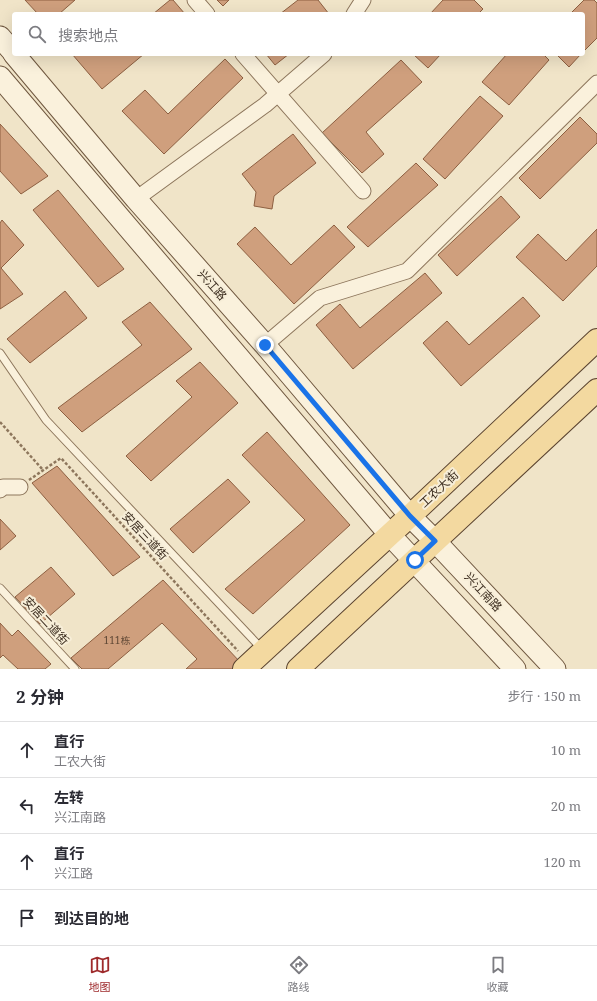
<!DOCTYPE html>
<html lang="zh">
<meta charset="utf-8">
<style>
:root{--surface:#fff;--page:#f7f7f7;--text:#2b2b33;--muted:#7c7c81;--line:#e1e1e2;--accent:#9e2a2b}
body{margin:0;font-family:"Noto Serif","Noto Sans SC",serif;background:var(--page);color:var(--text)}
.stop{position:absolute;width:12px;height:12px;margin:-9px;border:3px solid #1a73e8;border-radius:50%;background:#fff}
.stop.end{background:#1a73e8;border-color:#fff;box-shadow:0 1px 4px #0008}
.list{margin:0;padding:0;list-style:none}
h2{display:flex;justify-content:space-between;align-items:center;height:52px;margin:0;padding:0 16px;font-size:17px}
h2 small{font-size:13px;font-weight:400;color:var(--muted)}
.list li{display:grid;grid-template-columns:26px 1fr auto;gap:12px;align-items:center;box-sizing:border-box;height:56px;padding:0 16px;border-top:1px solid var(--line)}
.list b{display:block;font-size:15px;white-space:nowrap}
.list p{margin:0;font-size:13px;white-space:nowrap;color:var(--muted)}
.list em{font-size:13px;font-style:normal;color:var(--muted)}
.icon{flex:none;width:22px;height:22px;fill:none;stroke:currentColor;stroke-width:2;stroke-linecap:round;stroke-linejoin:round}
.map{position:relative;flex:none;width:597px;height:669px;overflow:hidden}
.search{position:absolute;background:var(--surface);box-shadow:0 4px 16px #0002;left:12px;right:12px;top:12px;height:44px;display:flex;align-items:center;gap:10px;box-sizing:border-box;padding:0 14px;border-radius:4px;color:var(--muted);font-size:15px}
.sheet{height:276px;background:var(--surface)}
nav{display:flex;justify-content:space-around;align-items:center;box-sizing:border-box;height:56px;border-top:1px solid var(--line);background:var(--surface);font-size:11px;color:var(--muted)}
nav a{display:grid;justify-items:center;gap:2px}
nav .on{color:var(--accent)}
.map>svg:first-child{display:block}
</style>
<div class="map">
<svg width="597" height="669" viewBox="0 0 597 669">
<rect width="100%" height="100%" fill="#f0e4c8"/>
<!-- building -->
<g fill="#cf9f7d" stroke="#8d5f41">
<path d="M25 0H75L59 14H38Z"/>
<path d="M170 0H173L185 14H153Z"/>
<path d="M217 0H229L223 6Z"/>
<path d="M298 0H318L329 14H280Z"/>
<path d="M443 0H474L483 9 478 14H430Z"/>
<path d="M584 0H594L597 3V38L583 52V14H570Z"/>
<path d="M72 54H144L102 89Z"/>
<path d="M266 54H289L275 65Z"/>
<path d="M413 54H441L428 68Z"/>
<path d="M507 54H543L549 60 509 105 482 82Z"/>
<path d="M556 54H581L569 67Z"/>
<path d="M225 59 243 78 164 154 122 111 145 90 168 114Z"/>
<path d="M401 60 422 82 366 132 384 154 362 173 322 133Z"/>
<path d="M480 96 503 116 445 179 423 159Z"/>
<path d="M580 117 597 134V143L540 199 519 178Z"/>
<path d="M0 124 48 176 21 194 0 171Z"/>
<path d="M293 134 316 163 274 196 272 209 254 206 256 192 242 174Z"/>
<path d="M416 163 438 185 368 247 347 227Z"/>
<path d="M58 190 124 269 98 287 33 210Z"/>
<path d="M501 196 520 217 457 276 438 255Z"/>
<path d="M2 220 24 245 1 268 23 294 0 309V223Z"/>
<path d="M334 225 355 247 294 304 237 244 255 227 291 265Z"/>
<path d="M597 229V266L563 301 516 257 538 234 566 261Z"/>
<path d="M425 273 442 293 353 369 316 325 340 304 360 328Z"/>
<path d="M65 291 87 318 30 363 7 339Z"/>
<path d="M523 297 540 316 461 386 423 343 447 321 469 345Z"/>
<path d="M150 302 192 349 82 432 58 408 142 345 122 322Z"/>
<path d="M200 362 238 403 151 481 126 456 192 397 176 381Z"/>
<path d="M267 432 350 525 253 614 225 589 305 520 242 455Z"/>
<path d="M57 466 140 557 113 576 32 483Z"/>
<path d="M228 479 250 502 193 553 170 529Z"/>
<path d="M0 519 16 536 0 550Z"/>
<path d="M51 567 75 594 40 624 15 597Z"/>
<path d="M163 580 241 663 234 669H186L197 659 162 623 108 669H82L71 658Z"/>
<path d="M0 623 12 636 18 630 51 664 45 669H18L3 655 0 658Z"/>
</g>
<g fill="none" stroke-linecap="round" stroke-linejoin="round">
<defs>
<g id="service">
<path d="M0 353 46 420 262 649"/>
<path d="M0 588 75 669"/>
</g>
<g id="minor">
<path d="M195 0 207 14"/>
<path d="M354 14 363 0"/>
<path d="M243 54 363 191"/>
<path d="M136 199 265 105 324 54"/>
<path d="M265 345 320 298 407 271 597 83"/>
<path d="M0 490 3 487H20"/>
</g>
<g id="secondary">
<path d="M0 37 14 53"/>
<path d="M14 54 136 199 265 345 410 516 435 541 555 669"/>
<path d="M0 77 389 534 515 669"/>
</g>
<g id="primary">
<path d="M244 669 410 516 597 340"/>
<path d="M298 669 597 390"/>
</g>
</defs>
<!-- service casing -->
<use href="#service" stroke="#8d765c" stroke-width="9"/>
<!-- minor casing -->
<use href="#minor" stroke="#8d765c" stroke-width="17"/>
<!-- secondary casing -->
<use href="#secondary" stroke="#6f573f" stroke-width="23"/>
<!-- primary casing -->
<use href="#primary" stroke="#5b4430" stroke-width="24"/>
<!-- path -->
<g stroke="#8d765c" stroke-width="2.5" stroke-dasharray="3 2" stroke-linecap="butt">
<path d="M0 422 43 470"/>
<path d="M29 480 61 458 238 651"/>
</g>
<!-- service -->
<use href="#service" stroke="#faf1dc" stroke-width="7"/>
<!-- minor -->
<use href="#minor" stroke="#faf1dc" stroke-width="15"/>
<!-- secondary -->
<use href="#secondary" stroke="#faf1dc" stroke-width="21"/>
<!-- primary -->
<use href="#primary" stroke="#f3d9a0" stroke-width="22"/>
</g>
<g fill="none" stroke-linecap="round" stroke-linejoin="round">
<!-- route -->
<path stroke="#1a73e8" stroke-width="5" d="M265 345 410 516 435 541 415 560"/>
</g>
<g text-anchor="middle" stroke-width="4" stroke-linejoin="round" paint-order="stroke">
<!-- number labels -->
<g font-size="10" fill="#624a37">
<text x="117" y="644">111栋</text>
</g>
<!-- street labels -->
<g font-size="12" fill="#3d2e20" stroke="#f7eed8">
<text transform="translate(212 285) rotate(48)" y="4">兴江路</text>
<text transform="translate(439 489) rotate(-43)" y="4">工农大街</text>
<text transform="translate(145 536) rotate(47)" y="4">安居三道街</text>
<text transform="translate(483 592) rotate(47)" y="4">兴江南路</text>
<text transform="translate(46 621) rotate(47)" y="4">安居二道街</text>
</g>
</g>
</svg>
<div class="stop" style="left:415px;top:560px"></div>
<div class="stop end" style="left:265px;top:345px"></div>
<div class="search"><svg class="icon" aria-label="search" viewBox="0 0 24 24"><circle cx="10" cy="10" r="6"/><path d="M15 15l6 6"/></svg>搜索地点</div>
</div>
<section class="sheet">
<h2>2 分钟<small>步行 · 150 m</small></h2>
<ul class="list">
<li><svg class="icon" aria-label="ahead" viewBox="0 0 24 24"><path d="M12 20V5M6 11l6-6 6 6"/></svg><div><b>直行</b><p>工农大街</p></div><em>10 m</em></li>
<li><svg class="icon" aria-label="left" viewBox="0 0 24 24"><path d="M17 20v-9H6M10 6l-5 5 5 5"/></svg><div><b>左转</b><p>兴江南路</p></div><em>20 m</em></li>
<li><svg class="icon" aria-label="ahead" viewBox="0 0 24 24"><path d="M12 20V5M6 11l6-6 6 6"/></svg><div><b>直行</b><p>兴江路</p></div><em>120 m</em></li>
<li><svg class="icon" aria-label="arrive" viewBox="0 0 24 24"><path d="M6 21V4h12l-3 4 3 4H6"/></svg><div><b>到达目的地</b></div></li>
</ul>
</section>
<nav>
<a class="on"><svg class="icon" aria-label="map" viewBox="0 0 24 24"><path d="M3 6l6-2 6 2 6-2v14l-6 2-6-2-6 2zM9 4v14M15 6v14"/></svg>地图</a>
<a><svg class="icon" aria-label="directions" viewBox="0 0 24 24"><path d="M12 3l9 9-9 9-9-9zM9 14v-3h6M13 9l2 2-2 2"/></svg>路线</a>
<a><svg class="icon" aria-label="saved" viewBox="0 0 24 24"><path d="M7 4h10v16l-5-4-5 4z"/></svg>收藏</a>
</nav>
